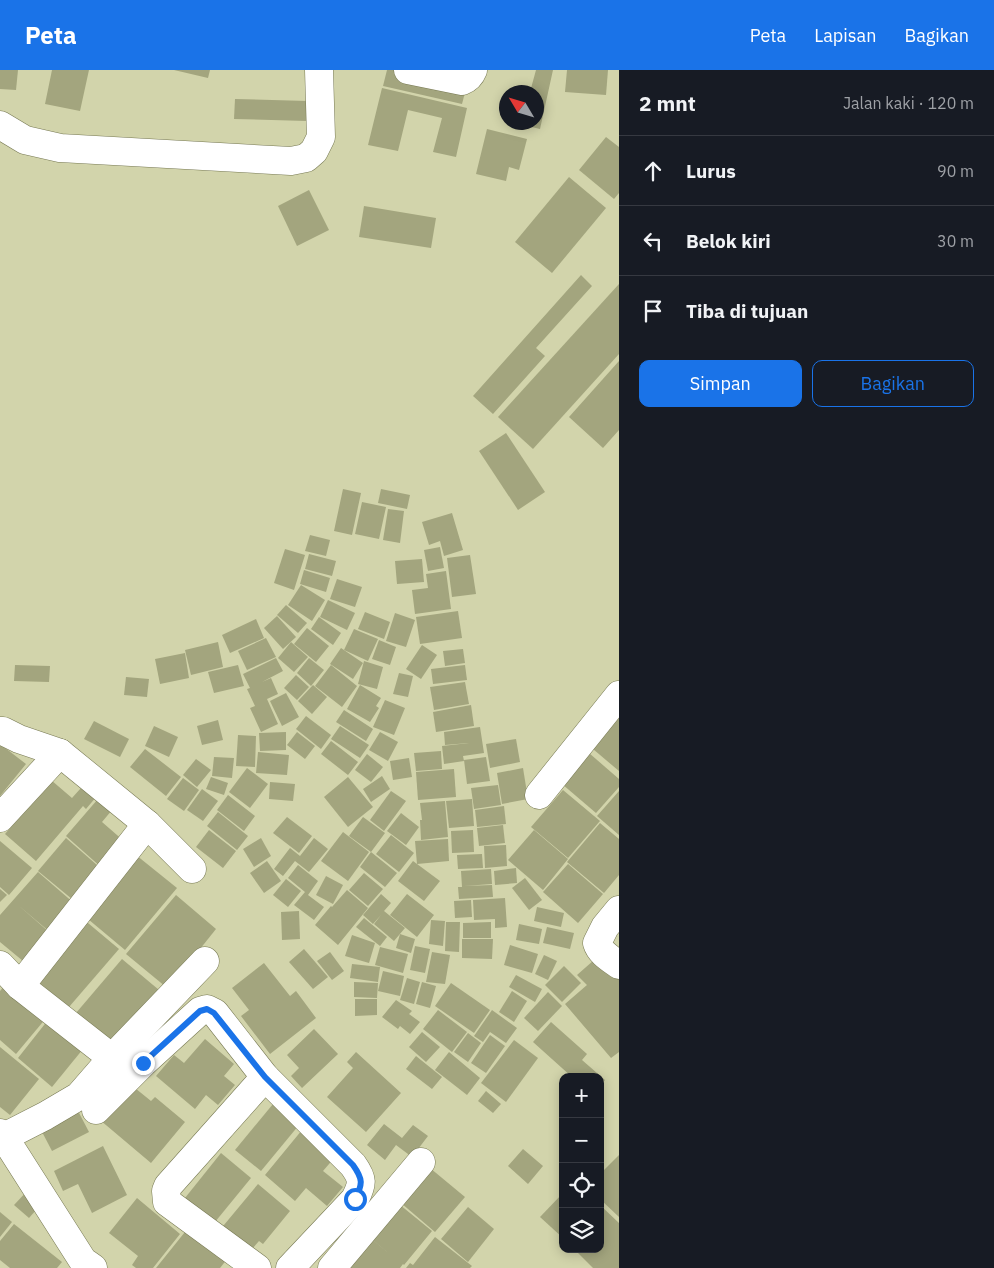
<!DOCTYPE html>
<html lang="id">
<meta charset="utf-8">
<style>
:root{--surface:#171b24;--page:#242831;--text:#f1f3f6;--muted:#9ea1a6;--line:#363941;--accent:#1a73e8}
body{margin:0;font-family:"IBM Plex Sans",sans-serif;background:var(--page);color:var(--text)}
.controls{position:absolute;right:15px;bottom:15px;display:grid;overflow:hidden;border-radius:10px;box-shadow:0 2px 12px #0003}
.controls button{width:45px;height:45px;display:grid;place-items:center;padding:0;border:0;border-bottom:1px solid var(--line);background:var(--surface);color:var(--text);font:25px sans-serif}
.compass{position:absolute;left:499px;top:15px;width:45px;height:45px;border-radius:50%;background:var(--surface);box-shadow:0 2px 12px #0003;rotate:308deg}
.stop{position:absolute;width:15px;height:15px;margin:-11px;border:4px solid #1a73e8;border-radius:50%;background:#fff}
.stop.end{background:#1a73e8;border-color:#fff;box-shadow:0 1px 5px #0008}
.list{margin:0;padding:0;list-style:none}
h2{display:flex;justify-content:space-between;align-items:center;height:65px;margin:0;padding:0 20px;font-size:21px}
h2 small{font-size:16px;font-weight:400;color:var(--muted)}
.list li{display:grid;grid-template-columns:32px 1fr auto;gap:15px;align-items:center;box-sizing:border-box;height:70px;padding:0 20px;border-top:1px solid var(--line)}
.list b{display:block;font-size:19px;white-space:nowrap}
.list em{font-size:16px;font-style:normal;color:var(--muted)}
.actions{display:flex;gap:10px;padding:15px 20px}
.actions a{flex:1;padding:11px 0;border:1px solid var(--accent);border-radius:10px;text-align:center;font-size:18px;color:var(--accent)}
.actions .main{background:var(--accent);color:#fff}
.icon{flex:none;width:28px;height:28px;fill:none;stroke:currentColor;stroke-width:2;stroke-linecap:round;stroke-linejoin:round}
.map{position:relative;flex:none;width:619px;height:1198px;overflow:hidden}
header{display:flex;align-items:center;gap:30px;box-sizing:border-box;height:70px;padding:0 25px;background:var(--accent);color:#fff}
header strong{font-size:24px}
nav{display:flex;gap:28px;margin-inline-start:auto;font-size:18px}
main{display:flex}
aside{flex:1;background:var(--surface)}
.map>svg:first-child{display:block}
</style>
<header>
<strong>Peta</strong>
<nav><a>Peta</a><a>Lapisan</a><a>Bagikan</a></nav>
</header>
<main>
<div class="map">
<svg width="619" height="1198" viewBox="0 0 619 1198">
<rect width="100%" height="100%" fill="#d2d4ab"/>
<!-- building -->
<g fill="#a3a57e">
<path d="M0 0H18L16 20 0 19Z"/>
<path d="M52 0H89L80 41 45 34Z"/>
<path d="M174 0H210L208 8Z"/>
<path d="M387 0H402L467 15 462 34 383 16Z"/>
<path d="M536 0H553L540 59 523 55 524 52H536V22H530Z"/>
<path d="M567 0H608L606 25 565 22Z"/>
<path d="M382 18 467 38 456 87 433 82 442 48 408 40 398 81 368 75Z"/>
<path d="M235 29 308 31 307 51 234 49Z"/>
<path d="M487 59 527 69 519 100 509 97 506 111 476 104Z"/>
<path d="M606 67 619 77V123L614 129 579 100Z"/>
<path d="M569 107 606 138 552 203 515 172Z"/>
<path d="M309 120 329 160 297 176 278 136Z"/>
<path d="M364 136 436 148 431 178 359 167Z"/>
<path d="M581 205 592 216 536 278 545 286 493 344 473 326Z"/>
<path d="M619 214V284L533 379 498 347Z"/>
<path d="M619 291V360L603 378 569 347Z"/>
<path d="M506 363 545 422 518 440 479 381Z"/>
<path d="M343 419 361 423 352 465 334 461Z"/>
<path d="M381 419 410 425 407 439 378 433Z"/>
<path d="M362 432 386 437 379 469 355 464Z"/>
<path d="M388 439 404 441 400 473 383 470Z"/>
<path d="M452 443 463 480 444 486 440 471 429 475 422 452Z"/>
<path d="M310 465 330 470 326 486 305 481Z"/>
<path d="M440 477 444 498 428 501 424 480Z"/>
<path d="M285 479 305 485 294 520 274 513Z"/>
<path d="M309 484 336 491 332 506 305 499Z"/>
<path d="M470 485 476 524 452 527 447 488Z"/>
<path d="M422 489 424 512 397 514 395 491Z"/>
<path d="M304 500 330 508 326 522 300 514Z"/>
<path d="M446 501 451 539 415 544 412 520 428 518 426 504Z"/>
<path d="M337 509 362 517 355 537 330 529Z"/>
<path d="M301 515 325 530 312 551 288 535Z"/>
<path d="M328 530 355 543 347 560 320 547Z"/>
<path d="M286 535 307 553 298 563 277 545Z"/>
<path d="M458 541 462 568 420 574 416 547Z"/>
<path d="M365 542 390 552 384 569 358 559Z"/>
<path d="M395 543 415 550 406 577 386 571Z"/>
<path d="M277 546 296 567 283 579 264 558Z"/>
<path d="M319 547 341 563 333 575 311 559Z"/>
<path d="M256 549 264 568 230 583 222 565Z"/>
<path d="M307 558 329 576 316 592 294 574Z"/>
<path d="M354 559 378 569 368 591 344 580Z"/>
<path d="M266 568 276 587 247 600 238 581Z"/>
<path d="M379 570 396 577 390 595 372 589Z"/>
<path d="M218 572 223 597 191 605 185 580Z"/>
<path d="M291 572 308 587 294 602 278 588Z"/>
<path d="M422 575 437 585 421 609 406 599Z"/>
<path d="M341 578 363 593 353 609 330 594Z"/>
<path d="M463 579 465 593 445 596 443 581Z"/>
<path d="M185 583 189 608 160 614 155 589Z"/>
<path d="M276 588 283 601 262 612 271 608 278 624 267 629 278 654 261 662 250 638 255 636 247 619 250 618 243 604Z"/>
<path d="M309 588 324 600 311 616 297 603Z"/>
<path d="M364 591 383 597 377 619 358 614Z"/>
<path d="M15 595 50 596 49 612 14 611Z"/>
<path d="M238 595 244 616 214 623 208 602Z"/>
<path d="M331 595 357 616 342 637 315 616Z"/>
<path d="M465 595 467 610 433 614 431 599Z"/>
<path d="M399 603 413 606 408 627 393 624Z"/>
<path d="M296 605 309 617 297 630 284 618Z"/>
<path d="M126 607 149 609 147 627 124 625Z"/>
<path d="M465 612 469 634 434 640 430 617Z"/>
<path d="M313 615 327 627 312 644 298 631Z"/>
<path d="M360 615 381 628 376 636 379 638 370 652 347 639Z"/>
<path d="M286 623 299 647 282 656 270 631Z"/>
<path d="M385 630 405 638 394 665 373 657Z"/>
<path d="M471 635 474 656 436 662 433 642Z"/>
<path d="M344 640 373 659 366 671 336 652Z"/>
<path d="M619 644V701L587 674Z"/>
<path d="M306 646 331 665 321 679 296 659Z"/>
<path d="M218 650 223 670 202 675 197 656Z"/>
<path d="M94 651 129 669 120 687 84 669Z"/>
<path d="M154 656 178 667 169 687 145 676Z"/>
<path d="M340 656 369 675 360 688 331 669Z"/>
<path d="M480 657 484 683 463 686 464 691 444 694 442 676 469 673 445 675 444 662Z"/>
<path d="M286 662V680L260 681 259 663Z"/>
<path d="M297 662 315 676 305 689 287 675Z"/>
<path d="M380 662 398 672 388 691 369 680Z"/>
<path d="M238 665 256 666 255 697 236 696Z"/>
<path d="M516 669 520 692 490 698 486 674Z"/>
<path d="M331 671 358 692 348 705 321 684Z"/>
<path d="M0 674 26 694 0 726Z"/>
<path d="M145 679 181 707 166 726 130 697Z"/>
<path d="M441 681 442 699 416 701 414 683Z"/>
<path d="M258 682 289 685 287 705 256 703Z"/>
<path d="M589 683 619 709V717L596 743 562 714Z"/>
<path d="M367 684 383 697 371 712 355 700Z"/>
<path d="M214 687 234 688 232 708 212 706Z"/>
<path d="M486 687 490 711 467 714 464 690Z"/>
<path d="M409 688 412 707 393 710 390 691Z"/>
<path d="M196 689 211 700 197 717 183 705Z"/>
<path d="M247 698 268 714 250 738 229 722Z"/>
<path d="M523 698 528 729 502 734 497 703Z"/>
<path d="M454 699 456 727 418 730 416 702Z"/>
<path d="M382 706 390 719 371 732 363 719Z"/>
<path d="M211 707 228 713 224 725 206 719Z"/>
<path d="M348 707 373 737 348 757 324 727Z"/>
<path d="M183 708 199 720 184 741 167 729Z"/>
<path d="M89 709 102 720 86 739 83 736 36 791 5 764 51 710 72 728Z"/>
<path d="M270 712 295 714 293 731 269 729Z"/>
<path d="M498 715 501 735 474 739 471 718Z"/>
<path d="M202 719 218 731 203 751 187 740Z"/>
<path d="M563 720 600 751 568 788 531 757Z"/>
<path d="M391 721 406 731 384 761 370 750Z"/>
<path d="M619 721V765L597 746Z"/>
<path d="M104 722 117 734 102 752 125 772 102 798 66 766Z"/>
<path d="M228 725 255 746 244 761 217 740Z"/>
<path d="M472 729 474 756 449 758 446 731Z"/>
<path d="M445 731 448 767 421 770 420 750H422L420 733Z"/>
<path d="M504 736 506 754 477 757 475 740Z"/>
<path d="M218 742 248 766 237 780 207 756Z"/>
<path d="M401 743 419 757 406 775 387 761Z"/>
<path d="M287 747 312 766 299 783 273 763Z"/>
<path d="M363 747 385 763 371 782 349 766Z"/>
<path d="M600 753 619 769V805L604 823 567 792Z"/>
<path d="M503 755 505 773 479 776 477 758Z"/>
<path d="M209 760 236 781 223 798 196 777Z"/>
<path d="M473 760 474 782 452 783 451 761Z"/>
<path d="M534 760 568 789 543 820 508 790Z"/>
<path d="M343 762 369 782 348 811 321 791Z"/>
<path d="M391 765 414 783 399 802 376 784Z"/>
<path d="M66 768 105 802 78 834 38 801Z"/>
<path d="M261 768 271 786 254 797 243 779Z"/>
<path d="M314 768 328 779 309 802 295 791 283 806 274 799 290 778 300 786Z"/>
<path d="M448 769 449 791 417 794 415 771Z"/>
<path d="M0 771 32 798 9 825 0 817Z"/>
<path d="M506 775 507 796 485 798 484 776Z"/>
<path d="M371 782 397 803 385 817 360 797Z"/>
<path d="M482 784 483 798 458 799 457 785Z"/>
<path d="M136 785 177 818 125 880 82 844Z"/>
<path d="M267 791 281 811 264 823 250 803Z"/>
<path d="M413 791 440 811 424 831 398 811Z"/>
<path d="M568 794 603 824 578 853 543 822Z"/>
<path d="M298 795 318 811 308 825 324 837 314 850 294 835 305 822 288 808Z"/>
<path d="M516 798 517 813 495 815 494 801Z"/>
<path d="M491 799 492 814 464 816 492 815 493 827 459 829 458 817H462L461 801Z"/>
<path d="M38 802 75 834 51 863 18 835 49 862 23 891 0 872V845Z"/>
<path d="M364 803 383 819 368 836 349 820Z"/>
<path d="M326 806 343 815 333 834 316 825Z"/>
<path d="M525 808 542 830 529 840 512 818Z"/>
<path d="M286 809 301 821 288 837 273 825Z"/>
<path d="M0 819 7 825 0 832Z"/>
<path d="M347 820 368 838 338 875 315 855 331 836 332 837Z"/>
<path d="M381 824 391 833 384 841 405 858 394 871 374 854 381 845 373 854 363 845Z"/>
<path d="M407 824 434 845 417 867 390 845Z"/>
<path d="M176 825 216 859 192 889 166 917 126 884Z"/>
<path d="M505 828 507 857 495 858V849L474 850 473 830Z"/>
<path d="M471 830 472 847 455 848 454 831Z"/>
<path d="M537 837 564 843 561 857 534 851Z"/>
<path d="M299 841 300 869 282 870 281 842Z"/>
<path d="M82 848 119 879 69 937 35 909Z"/>
<path d="M364 848 387 867 380 876 356 857Z"/>
<path d="M431 850 445 851 443 876 429 874Z"/>
<path d="M446 852H460L459 882 445 881Z"/>
<path d="M491 852V868H463V853Z"/>
<path d="M519 854 542 859 539 874 516 870Z"/>
<path d="M547 857 574 863 570 879 543 873Z"/>
<path d="M400 864 415 869 411 883 396 878Z"/>
<path d="M352 865 375 873 369 893 345 886Z"/>
<path d="M462 869H493L492 889 462 888Z"/>
<path d="M510 875 538 884 532 903 504 895Z"/>
<path d="M415 876 430 879 425 903 410 900Z"/>
<path d="M380 877 408 884 403 903 375 895Z"/>
<path d="M304 879 328 907 313 919 289 892Z"/>
<path d="M330 882 344 901 332 910 317 891Z"/>
<path d="M432 882 450 885 445 914 426 912Z"/>
<path d="M602 883 619 903V982L611 988 565 934 587 915 577 905Z"/>
<path d="M544 885 557 891 548 910 535 904Z"/>
<path d="M122 889 159 920 112 973 76 943Z"/>
<path d="M264 893 290 926 296 921 316 948 270 984 241 946 249 940 232 918Z"/>
<path d="M352 894 380 897 378 912 350 908Z"/>
<path d="M564 896 581 913 562 932 545 915Z"/>
<path d="M383 901 404 906 400 926 378 921Z"/>
<path d="M516 905 542 919 535 932 509 917Z"/>
<path d="M407 908 420 912 414 934 400 930Z"/>
<path d="M354 912 378 913 377 928 354 927Z"/>
<path d="M422 912 436 916 430 938 416 934Z"/>
<path d="M451 913 490 940 474 963 435 936Z"/>
<path d="M6 914 47 947 16 984 0 970V921Z"/>
<path d="M512 921 527 931 514 952 499 942Z"/>
<path d="M548 922 562 936 538 961 524 948Z"/>
<path d="M355 929H377V945L355 946Z"/>
<path d="M396 930 412 941 409 944 420 952 410 964 400 956 398 959 382 947Z"/>
<path d="M438 940 467 962 452 982 423 959Z"/>
<path d="M492 940 517 958 506 973 490 962 483 972 474 966Z"/>
<path d="M48 950 83 979 52 1017 18 988Z"/>
<path d="M551 952 587 984 582 990 605 1010 600 1016V1007H572L533 972Z"/>
<path d="M314 959 338 984 302 1018 291 1006 299 998 287 985Z"/>
<path d="M422 962 440 977 426 992 409 977Z"/>
<path d="M468 963 481 973 468 992 454 982Z"/>
<path d="M490 965 505 976 486 1003 471 993Z"/>
<path d="M205 969 234 994 224 1006 235 1015 218 1035 206 1025 195 1039 156 1006 174 985 184 993Z"/>
<path d="M514 970 538 988 506 1032 481 1013Z"/>
<path d="M0 977 39 1009 10 1045 0 1037Z"/>
<path d="M356 982 401 1023 366 1062 327 1027 353 998 347 992Z"/>
<path d="M449 982 480 1008 467 1025 435 1000Z"/>
<path d="M416 986 442 1007 432 1019 406 999Z"/>
<path d="M130 1014 151 1031 155 1027 185 1052 151 1093 100 1050Z"/>
<path d="M486 1021 501 1034 493 1043 478 1031Z"/>
<path d="M273 1034 299 1055 261 1101 235 1080Z"/>
<path d="M77 1039 89 1062 52 1081 40 1058Z"/>
<path d="M384 1054 402 1068 413 1055 428 1066 412 1087 396 1075 385 1090 367 1075Z"/>
<path d="M302 1060 335 1087 323 1101 343 1117 327 1136 306 1118 295 1131 265 1105Z"/>
<path d="M103 1076 127 1125 92 1143 78 1114 63 1121 54 1101Z"/>
<path d="M523 1079 543 1096 528 1114 508 1096Z"/>
<path d="M221 1083 251 1108 215 1152 185 1128Z"/>
<path d="M619 1085V1147L600 1129V1104Z"/>
<path d="M430 1098 465 1127 435 1162 401 1133Z"/>
<path d="M258 1114 290 1141 263 1174 259 1171 247 1185 219 1161Z"/>
<path d="M29 1119 44 1131 29 1148 14 1135Z"/>
<path d="M563 1123V1168L540 1147Z"/>
<path d="M137 1128 180 1164 153 1198H136L132 1195 138 1186 109 1163Z"/>
<path d="M394 1130 432 1161 404 1195 403 1194 400 1198H342L368 1166 392 1186 367 1165Z"/>
<path d="M600 1135 619 1153V1198H593L574 1179H600Z"/>
<path d="M468 1137 494 1159 468 1192 441 1169Z"/>
<path d="M0 1142 12 1152 0 1167Z"/>
<path d="M14 1154 62 1192 57 1198H10L0 1190V1171Z"/>
<path d="M189 1157 228 1188 220 1198H156Z"/>
<path d="M435 1167 472 1196 470 1198H406L410 1193 413 1195Z"/>
</g>
<g fill="none" stroke-linecap="round" stroke-linejoin="round">
<defs>
<g id="minor">
<path d="M408 0 462 11C467 9 471 5 473 0"/>
<path d="M0 55 25 70 60 78 291 91 306 88 314 81 321 67 319 0"/>
<path d="M0 661H3L19 669 60 683 147 754 192 799"/>
<path d="M539 725 619 625"/>
<path d="M0 748 60 683"/>
<path d="M619 840 605 857 597 873C600 883 611 889 619 895"/>
<path d="M0 895 20 916 112 988"/>
<path d="M20 916 147 754"/>
<path d="M96 1040 143 993 200 941 207 939 215 943 265 1007 353 1095C363 1109 363 1113 355 1129L290 1198"/>
<path d="M0 1063 4 1067 83 1191 93 1198"/>
<path d="M4 1067 45 1046 79 1026 112 988 205 891"/>
<path d="M257 1198 167 1132 166 1121 168 1116 265 1007"/>
<path d="M332 1198 421 1092"/>
</g>
</defs>
<!-- minor casing -->
<use href="#minor" stroke="#777953" stroke-width="29"/>
<!-- minor -->
<use href="#minor" stroke="#fff" stroke-width="28"/>
</g>
<g fill="none" stroke-linecap="round" stroke-linejoin="round">
<!-- route -->
<path stroke="#1a73e8" stroke-width="6" d="M143 993 200 941 207 939 214 943 265 1007 353 1095C363 1109 363 1114 355 1129"/>
</g>
</svg>
<div class="controls">
<button>+</button>
<button>−</button>
<button><svg class="icon" aria-label="locate" viewBox="0 0 24 24"><circle cx="12" cy="12" r="6"/><path d="M12 2v4M12 18v4M2 12h4M18 12h4"/></svg></button>
<button><svg class="icon" aria-label="layers" viewBox="0 0 24 24"><path d="M12 4l9 5-9 5-9-5zM3 14l9 5 9-5"/></svg></button>
</div>
<svg class="compass" viewBox="-18 -18 36 36"><path d="M0-13l5 13h-10z" fill="#e53935"/><path d="M0 13l5-13h-10z" fill="#9ea1a6"/></svg>
<div class="stop" style="left:355px;top:1129px"></div>
<div class="stop end" style="left:143px;top:993px"></div>
</div>
<aside>
<h2>2 mnt<small>Jalan kaki · 120 m</small></h2>
<ul class="list">
<li><svg class="icon" aria-label="ahead" viewBox="0 0 24 24"><path d="M12 20V5M6 11l6-6 6 6"/></svg><div><b>Lurus</b></div><em>90 m</em></li>
<li><svg class="icon" aria-label="left" viewBox="0 0 24 24"><path d="M17 20v-9H6M10 6l-5 5 5 5"/></svg><div><b>Belok kiri</b></div><em>30 m</em></li>
<li><svg class="icon" aria-label="arrive" viewBox="0 0 24 24"><path d="M6 21V4h12l-3 4 3 4H6"/></svg><div><b>Tiba di tujuan</b></div></li>
</ul>
<div class="actions"><a class="main">Simpan</a><a>Bagikan</a></div>
</aside>
</main>
